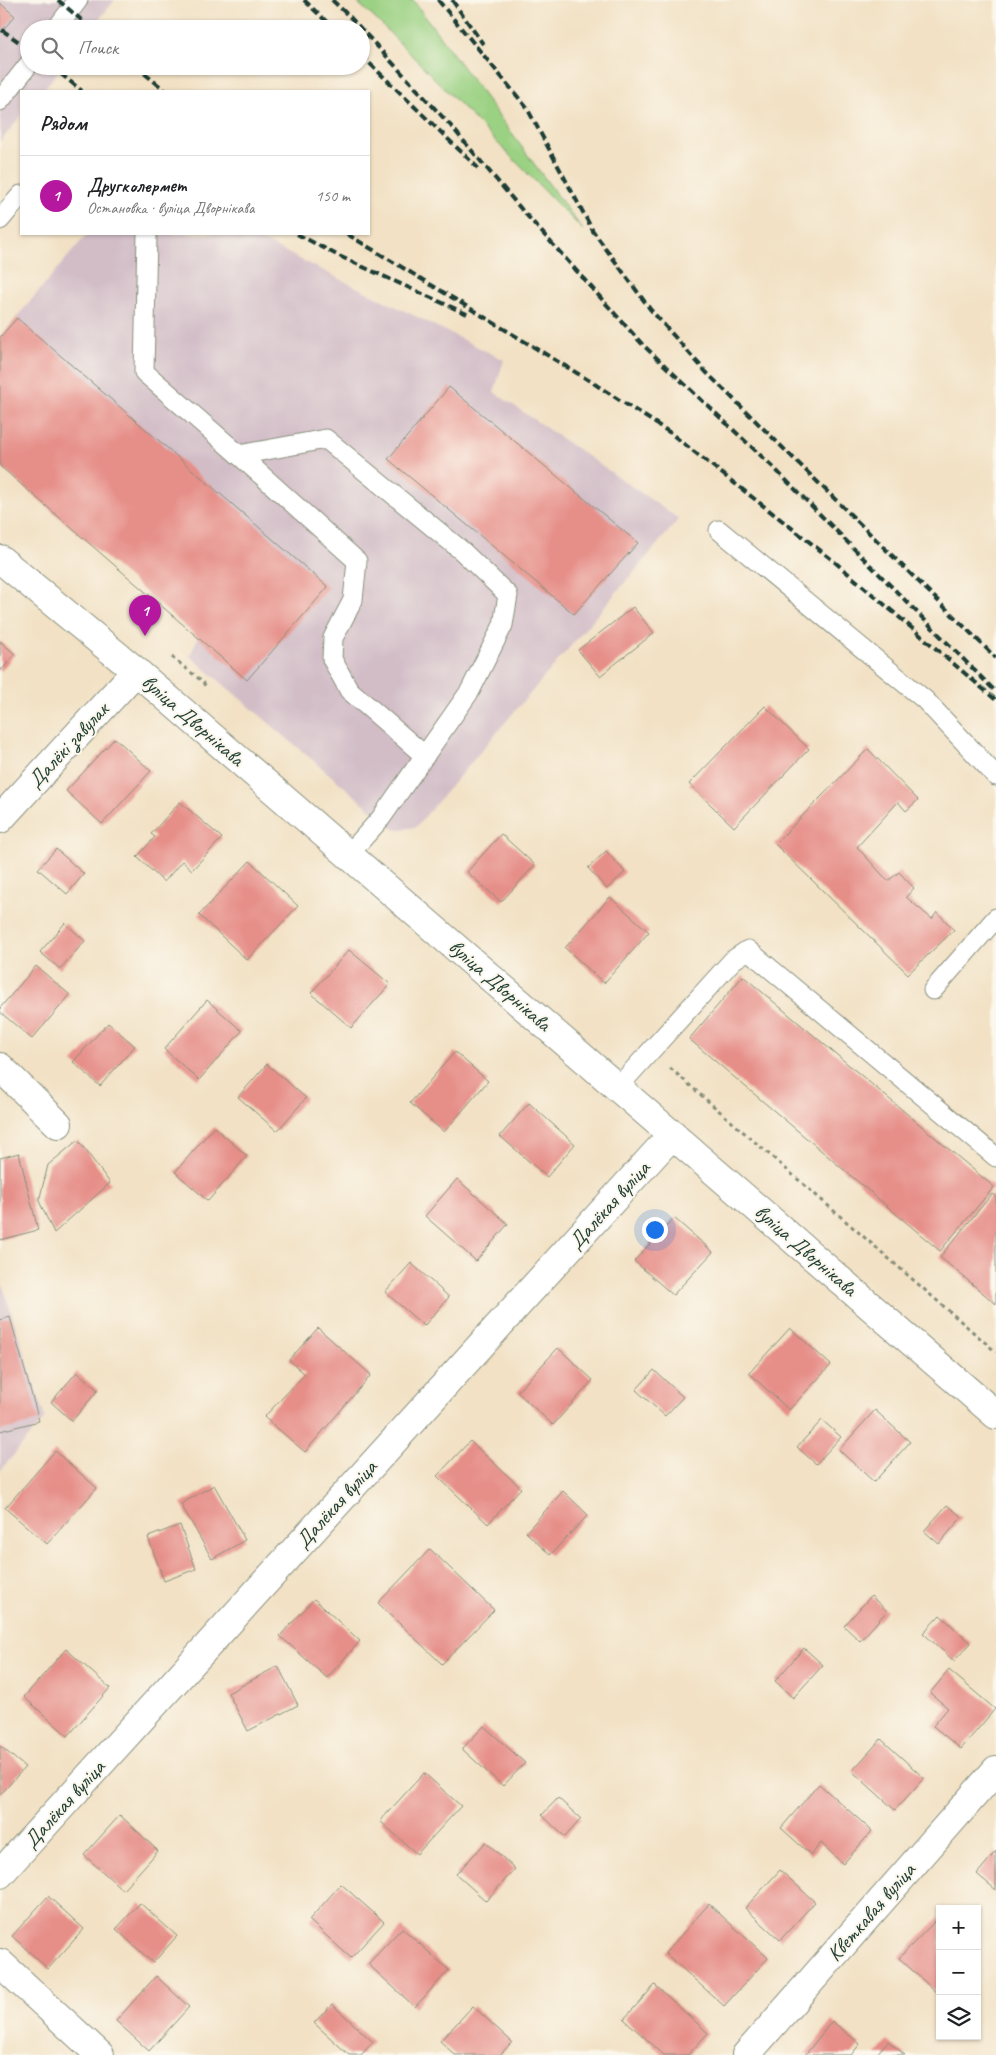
<!DOCTYPE html>
<html lang="ru">
<meta charset="utf-8">
<style>
:root{--surface:#fff;--page:#f6f6f6;--text:#202124;--muted:#757577;--line:#e0e0e0;--accent:#b5179e}
body{margin:0;font-family:Caveat,sans-serif;background:var(--page);color:var(--text)}
.controls{position:absolute;right:15px;bottom:15px;display:grid;overflow:hidden;border-radius:0px;box-shadow:0 1px 4px #0004}
.controls button{width:45px;height:45px;display:grid;place-items:center;padding:0;border:0;border-bottom:1px solid var(--line);background:var(--surface);color:var(--text);font:25px sans-serif}
.you{position:absolute;left:654px;top:1229px;width:18px;height:18px;margin:-12px;border:4px solid #fff;border-radius:50%;background:#1a73e8;box-shadow:0 0 0 8px #1a73e833}
.badge{display:grid;place-items:center;width:32px;height:32px;border-radius:50%;background:var(--accent);color:#fff;font-size:16px;font-weight:700}
.pin{position:absolute;translate:-50% -41px;filter:drop-shadow(0 1px 2px #0008)}
.pin::after{content:'';position:absolute;top:26px;width:18px;height:15px;background:inherit;clip-path:polygon(0 0,100% 0,50% 100%)}
.list{margin:0;padding:0;list-style:none}
h2{display:flex;justify-content:space-between;align-items:center;height:65px;margin:0;padding:0 20px;font-size:21px}
h2 small{font-size:16px;font-weight:400;color:var(--muted)}
.list li{display:grid;grid-template-columns:32px 1fr auto;gap:15px;align-items:center;box-sizing:border-box;height:80px;padding:0 20px;border-top:1px solid var(--line)}
.list b{display:block;font-size:19px;white-space:nowrap}
.list p{margin:0;font-size:16px;white-space:nowrap;color:var(--muted)}
.list em{font-size:16px;font-style:normal;color:var(--muted)}
.icon{flex:none;width:28px;height:28px;fill:none;stroke:currentColor;stroke-width:2;stroke-linecap:round;stroke-linejoin:round}
.map{position:relative;flex:none;width:996px;height:2055px;overflow:hidden}
.search{position:absolute;background:var(--surface);box-shadow:0 1px 4px #0004;left:20px;top:20px;width:350px;height:55px;display:flex;align-items:center;gap:12px;box-sizing:border-box;padding:0 18px;border-radius:28px;color:var(--muted);font-size:19px}
.panel{position:absolute;background:var(--surface);box-shadow:0 1px 4px #0004;left:20px;top:90px;width:350px;height:145px;border-radius:0px}
.map>svg:first-child{display:block}
</style>
<div class="map">
<svg width="996" height="2055" viewBox="0 0 996 2055">
<rect width="100%" height="100%" fill="#fbf7ec"/>
<filter id="ink" filterUnits="userSpaceOnUse"><feTurbulence type="fractalNoise" baseFrequency=".02" numOctaves="2"/><feDisplacementMap in="SourceGraphic" scale="10" xChannelSelector="R" yChannelSelector="G"/><feConvolveMatrix kernelMatrix="1 2 1 2 8 2 1 2 1" color-interpolation-filters="sRGB"/></filter>
<filter id="wash" filterUnits="userSpaceOnUse"><feTurbulence type="fractalNoise" baseFrequency=".0096" numOctaves="4" result="noise"/><feDisplacementMap in="SourceGraphic" scale="20" xChannelSelector="R" yChannelSelector="G"/><feGaussianBlur stdDeviation="1.12" result="paint"/><feColorMatrix in="noise" values="0 0 0 0 0 0 0 0 0 0 0 0 0 0 0 0 0 1.4 0 .05"/><feComposite in="paint" operator="in"/></filter>
<g filter="url(#wash)">
<rect width="100%" height="100%" fill="#f2e1c4"/>
<!-- industrial -->
<g fill="#d2bdc7">
<path d="M0 0H115L91 29H29V66H63L42 91H21V116L0 142Z"/>
<path d="M87 234H249L504 360 494 392 679 519 416 827 395 830 190 656 198 637 0 466V337Z"/>
<path d="M0 1277 45 1418 0 1471Z"/>
</g>
<!-- green -->
<path fill="#9bd183" stroke="#5d875c" d="M355 0H413L583 230 382 25Z"/>
<g id="blocks">
<!-- building -->
<g fill="#e68e88">
<path d="M0 3 15 16 0 33Z"/>
<path d="M17 318 328 587 247 680 0 466V337Z"/>
<path d="M449 387 638 543 574 614 388 459Z"/>
<path d="M633 607 654 633 600 676 578 650Z"/>
<path d="M0 641 15 654 0 672Z"/>
<path d="M765 706 809 749 734 827 689 784Z"/>
<path d="M115 738 151 771 102 824 66 791Z"/>
<path d="M868 749 918 800 906 811 898 802 857 847 888 881 899 872 914 888 906 897 932 919 937 912 954 930 908 974 775 844Z"/>
<path d="M180 802 222 838 192 870 182 861 164 882 137 857 155 837 151 834Z"/>
<path d="M501 834 535 865 501 902 467 872Z"/>
<path d="M56 849 84 874 67 894 38 869Z"/>
<path d="M606 851 625 872 607 889 588 868Z"/>
<path d="M250 861 298 906 247 960 199 915Z"/>
<path d="M610 897 649 932 604 983 565 948Z"/>
<path d="M65 923 85 941 60 969 40 952Z"/>
<path d="M349 950 390 984 351 1028 311 993Z"/>
<path d="M36 966 70 995 32 1039 0 1012V1008Z"/>
<path d="M743 976 994 1187 940 1251 689 1039Z"/>
<path d="M207 1000 242 1031 199 1080 164 1049Z"/>
<path d="M108 1023 135 1046 100 1086 73 1062Z"/>
<path d="M455 1052 488 1081 444 1132 410 1103Z"/>
<path d="M267 1064 306 1098 277 1131 238 1097Z"/>
<path d="M529 1103 575 1144 547 1177 500 1136Z"/>
<path d="M214 1127 247 1156 208 1201 175 1172Z"/>
<path d="M78 1140 110 1183 54 1233 39 1201 48 1165Z"/>
<path d="M19 1153 38 1230 0 1240V1158Z"/>
<path d="M457 1179 508 1224 476 1261 425 1216Z"/>
<path d="M992 1194 996 1197V1304L940 1257Z"/>
<path d="M674 1218 713 1252 673 1295 634 1261Z"/>
<path d="M411 1263 449 1297 424 1326 385 1292Z"/>
<path d="M10 1317 39 1421 0 1431V1320Z"/>
<path d="M318 1328 371 1375 305 1452 264 1417 305 1374 289 1360Z"/>
<path d="M790 1328 831 1365 789 1410 749 1373Z"/>
<path d="M558 1348 593 1380 553 1425 517 1392Z"/>
<path d="M654 1370 683 1397 665 1416 636 1390Z"/>
<path d="M77 1372 98 1390 72 1421 51 1402Z"/>
<path d="M875 1410 910 1442 874 1482 839 1450Z"/>
<path d="M822 1420 841 1437 816 1464 797 1447Z"/>
<path d="M470 1441 521 1488 488 1524 437 1476Z"/>
<path d="M55 1451 97 1488 47 1544 5 1508Z"/>
<path d="M214 1485 245 1540 212 1559 181 1504Z"/>
<path d="M563 1491 588 1515 550 1555 526 1532Z"/>
<path d="M947 1505 962 1517 939 1544 924 1531Z"/>
<path d="M180 1525 196 1569 164 1581 148 1537Z"/>
<path d="M430 1549 494 1610 442 1664 378 1603Z"/>
<path d="M871 1596 887 1611 860 1641 844 1626Z"/>
<path d="M314 1599 360 1641 327 1678 280 1636Z"/>
<path d="M940 1615 971 1643 954 1661 923 1633Z"/>
<path d="M804 1648 823 1665 793 1698 775 1681Z"/>
<path d="M66 1649 110 1688 68 1736 24 1697Z"/>
<path d="M278 1666 298 1705 248 1731 228 1693Z"/>
<path d="M949 1670 995 1709 961 1749 933 1726 948 1708 930 1693Z"/>
<path d="M484 1726 525 1763 503 1786 462 1749Z"/>
<path d="M881 1739 924 1778 895 1810 852 1771Z"/>
<path d="M0 1746 25 1767 0 1795Z"/>
<path d="M424 1773 461 1806 417 1854 380 1821Z"/>
<path d="M819 1784 872 1831 843 1864 821 1843 811 1855 781 1828Z"/>
<path d="M558 1798 581 1819 565 1837 542 1815Z"/>
<path d="M120 1815 158 1851 123 1890 84 1855Z"/>
<path d="M486 1842 515 1869 486 1901 456 1874Z"/>
<path d="M996 1851V1890L977 1874Z"/>
<path d="M780 1870 815 1902 780 1940 745 1908Z"/>
<path d="M341 1884 384 1922 351 1958 309 1920Z"/>
<path d="M48 1896 84 1929 48 1969 12 1936Z"/>
<path d="M140 1903 177 1936 153 1963 116 1929Z"/>
<path d="M709 1904 768 1958 724 2006 665 1953Z"/>
<path d="M939 1917 940 1918V1996L899 1958Z"/>
<path d="M402 1928 449 1970 415 2007 368 1964Z"/>
<path d="M156 1976 189 2007 149 2051 116 2021Z"/>
<path d="M655 1985 708 2033 688 2055H664L624 2019Z"/>
<path d="M332 2004 373 2042 361 2055H349L314 2023Z"/>
<path d="M473 2006 512 2042 500 2055H455L440 2041Z"/>
<path d="M832 2021 860 2044 851 2055H805Z"/>
<path d="M888 2041 905 2055H876Z"/>
</g>
</g>
</g>
<g filter="url(#ink)">
<use href="#blocks" fill-opacity="0" stroke="#888f7c" stroke-width="1"/>
<g fill="none" stroke-linecap="round" stroke-linejoin="round">
<defs>
<g id="service">
<path d="M56 29 78 0"/>
<path d="M0 101 29 64"/>
<path d="M0 220 21 195"/>
<path d="M147 234 144 372 239 455 326 439 462 551 508 595 503 625 470 691 381 818 348 855"/>
<path d="M239 455 357 561 353 600 333 638 332 659 349 690 425 756"/>
<path d="M719 530 925 700 996 776"/>
<path d="M933 990 996 918"/>
<path d="M618 1087 733 960 748 950 996 1157"/>
</g>
<g id="minor">
<path d="M0 819 136 671"/>
<path d="M0 1067 58 1124"/>
<path d="M0 1874 673 1134"/>
<path d="M0 1963 100 2055"/>
<path d="M746 2055 996 1770"/>
</g>
<path id="tertiary" d="M0 559 136 671 996 1415"/>
</defs>
<!-- service casing -->
<use href="#service" stroke="#888f7c" stroke-width="21"/>
<!-- minor casing -->
<use href="#minor" stroke="#888f7c" stroke-width="30"/>
<!-- tertiary casing -->
<use href="#tertiary" stroke="#888f7c" stroke-width="30"/>
<!-- path -->
<g stroke="#888f7c" stroke-width="3" stroke-dasharray="4 4" stroke-linecap="butt">
<path d="M172 657 203 682 206 688"/>
<path d="M670 1068 996 1352"/>
</g>
<!-- service -->
<use href="#service" stroke="#fff" stroke-width="19"/>
<!-- minor -->
<use href="#minor" stroke="#fff" stroke-width="28"/>
<!-- tertiary -->
<use href="#tertiary" stroke="#fff" stroke-width="28"/>
<!-- rail -->
<g stroke="#1f3d34" stroke-width="4" stroke-dasharray="8 4" stroke-linecap="butt">
<path d="M58 0 92 29"/>
<path d="M304 0 334 29"/>
<path d="M332 0 351 18 451 126 522 210 643 345 774 468 996 692"/>
<path d="M438 0 527 108 593 231 650 309 706 372 996 658"/>
<path d="M452 0 483 44"/>
<path d="M2 30 29 49"/>
<path d="M361 55 478 168"/>
<path d="M51 66 82 91"/>
<path d="M135 66 166 91"/>
<path d="M297 234 339 256 467 314"/>
<path d="M347 234 590 381 669 432 830 558 996 700"/>
</g>
</g>
</g>
<g text-anchor="middle" stroke-width="4" stroke-linejoin="round" paint-order="stroke">
<!-- street labels -->
<g font-size="21" fill="#1f3d34" stroke="#fbf7ec">
<text transform="translate(193 720) rotate(41)" y="7">вуліца Дворнікава</text>
<text transform="translate(68 745) rotate(-47)" y="7">Далёкі завулак</text>
<text transform="translate(500 985) rotate(41)" y="7">вуліца Дворнікава</text>
<text transform="translate(609 1205) rotate(-48)" y="7">Далёкая вуліца</text>
<text transform="translate(806 1250) rotate(41)" y="7">вуліца Дворнікава</text>
<text transform="translate(336 1504) rotate(-48)" y="7">Далёкая вуліца</text>
<text transform="translate(64 1804) rotate(-48)" y="7">Далёкая вуліца</text>
<text transform="translate(871 1912) rotate(-49)" y="7">Кветкавая вуліца</text>
</g>
</g>
</svg>
<div class="controls">
<button>+</button>
<button>−</button>
<button><svg class="icon" aria-label="layers" viewBox="0 0 24 24"><path d="M12 4l9 5-9 5-9-5zM3 14l9 5 9-5"/></svg></button>
</div>
<div class="you"></div>
<div class="pin badge" style="left:145px;top:636px">1</div>
<div class="search"><svg class="icon" aria-label="search" viewBox="0 0 24 24"><circle cx="10" cy="10" r="6"/><path d="M15 15l6 6"/></svg>Поиск</div>
<section class="panel">
<h2>Рядом<small></small></h2>
<ul class="list">
<li><span class="badge">1</span><div><b>Другколермет</b><p>Остановка · вуліца Дворнікава</p></div><em>150 m</em></li>
</ul>
</section>
</div>
